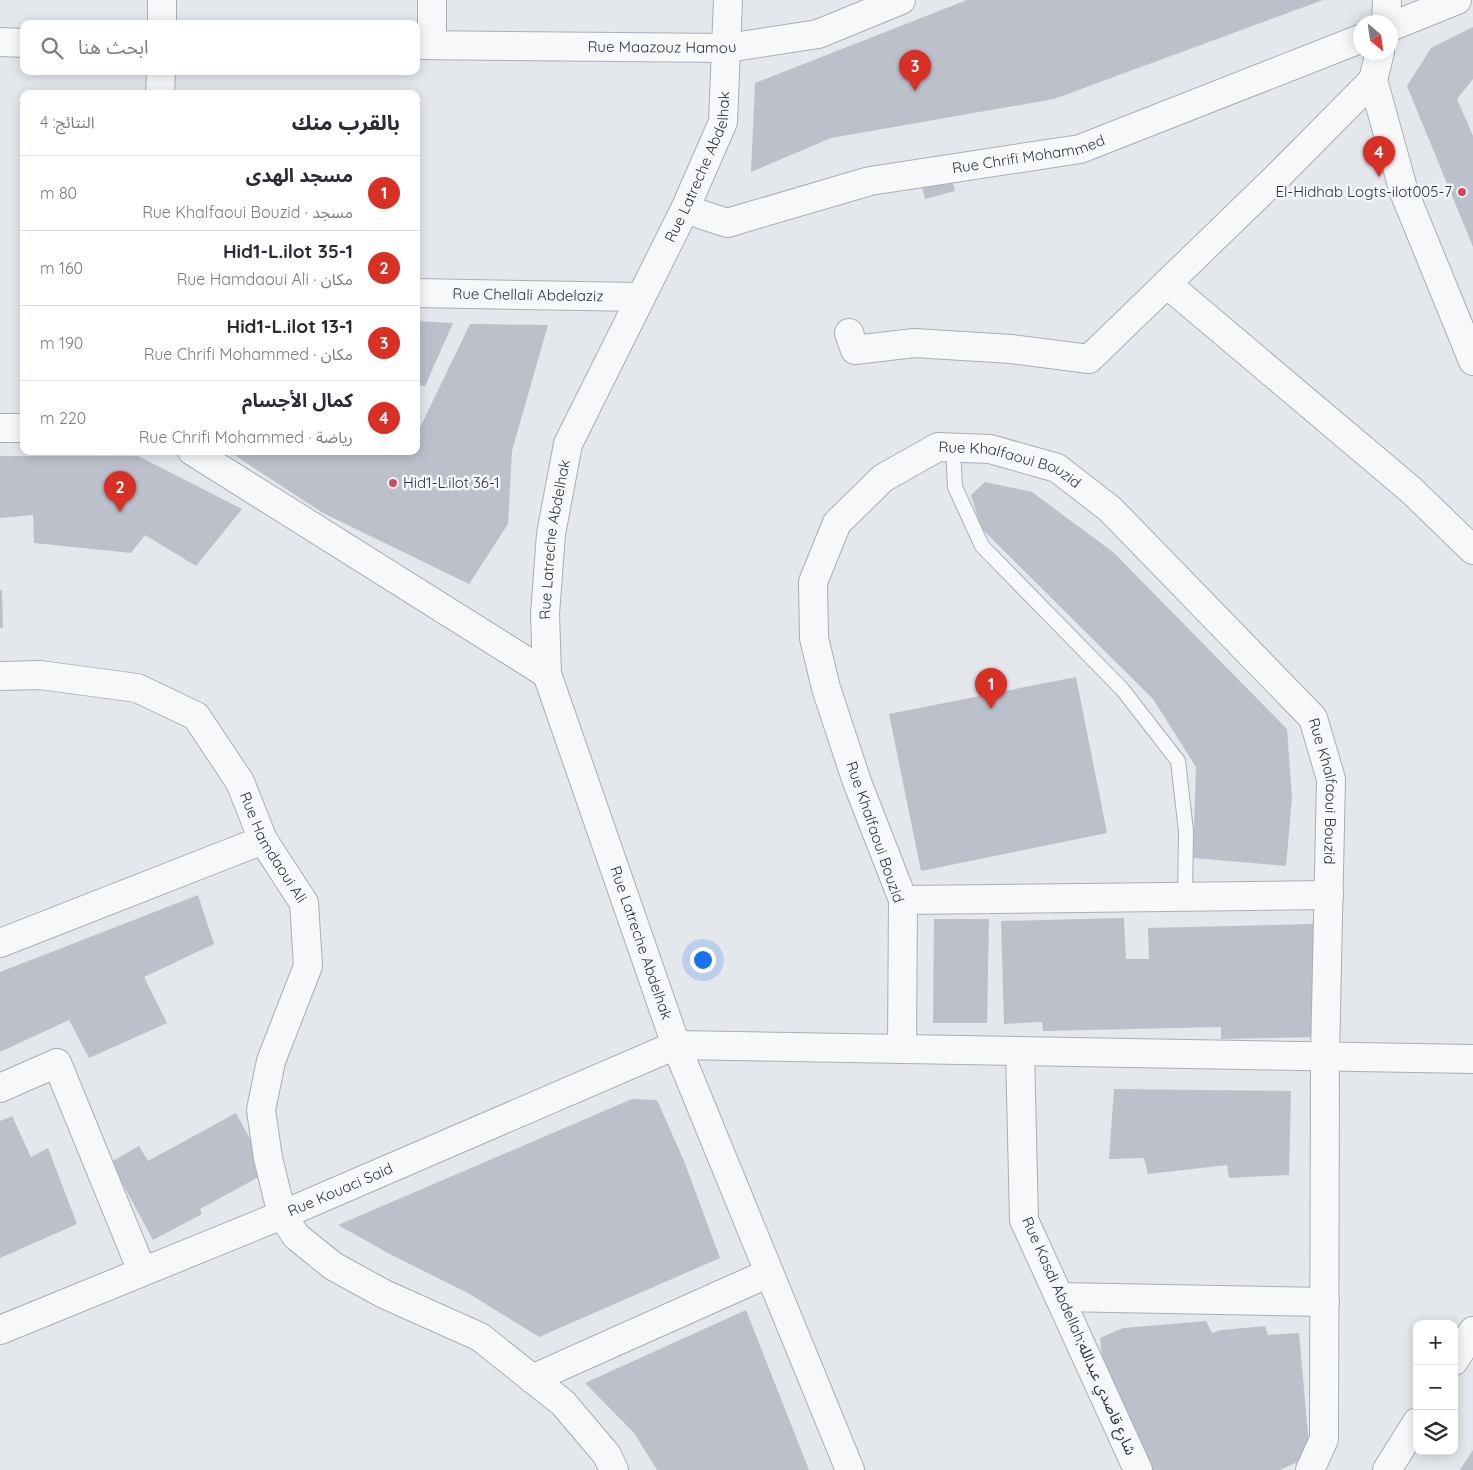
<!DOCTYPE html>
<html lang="ar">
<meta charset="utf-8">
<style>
:root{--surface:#fff;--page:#f2f2f3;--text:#2b2b33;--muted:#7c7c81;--line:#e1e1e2;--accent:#d93025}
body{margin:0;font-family:Quicksand,"Noto Sans Arabic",sans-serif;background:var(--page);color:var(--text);direction:rtl}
.controls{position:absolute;right:15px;bottom:15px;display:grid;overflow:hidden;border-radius:10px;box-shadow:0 2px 12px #0003}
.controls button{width:45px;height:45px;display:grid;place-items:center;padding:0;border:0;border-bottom:1px solid var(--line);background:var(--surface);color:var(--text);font:25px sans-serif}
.compass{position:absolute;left:1353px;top:15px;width:45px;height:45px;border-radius:50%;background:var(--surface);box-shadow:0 2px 12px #0003;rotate:151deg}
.you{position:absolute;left:702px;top:959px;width:18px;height:18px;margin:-12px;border:4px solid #fff;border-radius:50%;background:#1a73e8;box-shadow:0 0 0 8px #1a73e833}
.badge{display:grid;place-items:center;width:32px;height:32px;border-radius:50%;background:var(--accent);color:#fff;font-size:16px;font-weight:700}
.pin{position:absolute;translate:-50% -41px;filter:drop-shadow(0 1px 2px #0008)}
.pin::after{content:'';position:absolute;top:26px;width:18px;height:15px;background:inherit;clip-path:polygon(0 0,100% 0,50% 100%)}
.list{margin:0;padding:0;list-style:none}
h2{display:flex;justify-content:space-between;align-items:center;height:65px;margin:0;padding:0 20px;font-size:21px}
h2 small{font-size:16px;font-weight:400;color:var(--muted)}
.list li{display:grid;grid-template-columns:32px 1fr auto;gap:15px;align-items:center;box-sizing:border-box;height:75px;padding:0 20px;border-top:1px solid var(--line)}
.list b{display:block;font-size:19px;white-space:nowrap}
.list p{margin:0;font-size:16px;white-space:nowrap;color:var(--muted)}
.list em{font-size:16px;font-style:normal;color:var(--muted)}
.icon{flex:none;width:28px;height:28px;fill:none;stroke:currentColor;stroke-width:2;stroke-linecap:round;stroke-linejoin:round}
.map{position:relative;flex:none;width:1473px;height:1470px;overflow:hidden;direction:ltr}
.search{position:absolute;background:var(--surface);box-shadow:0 2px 12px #0003;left:20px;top:20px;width:400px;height:55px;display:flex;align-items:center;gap:12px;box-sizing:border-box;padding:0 18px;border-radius:10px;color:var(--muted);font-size:19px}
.panel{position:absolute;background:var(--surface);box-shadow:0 2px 12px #0003;left:20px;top:90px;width:400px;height:365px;border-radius:10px;direction:rtl}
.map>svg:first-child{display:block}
</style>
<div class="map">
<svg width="1473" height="1470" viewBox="0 0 1473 1470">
<rect width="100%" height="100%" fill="#e4e7ec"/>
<!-- building -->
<g fill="#bbc0ca">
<path d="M967 0H1323L1054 99 831 138 751 172 755 83Z"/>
<path d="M1473 27V79L1457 99 1473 136V247L1407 86 1431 48Z"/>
<path d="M952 179 955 191 925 199 922 187Z"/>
<path d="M416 321 453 323 425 386 416 385Z"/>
<path d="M470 324 548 325 512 451 508 524 469 584 323 513 228 451H416V436Z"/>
<path d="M0 456H138L242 509 196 566 145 535 131 553 34 543 33 515 0 518Z"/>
<path d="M985 482 1032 492 1113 552 1287 729 1292 797 1286 866 1193 858 1196 767 1153 699 981 528 971 495Z"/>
<path d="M0 590H2L3 628H0Z"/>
<path d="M1076 677 1107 833 921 871 889 714Z"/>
<path d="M198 895 214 944 144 977 167 1023 89 1058 69 1020 0 1052V972Z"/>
<path d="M1124 918 1126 959H1149L1148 928 1313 924 1316 1037 1221 1039V1027L1043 1031 1042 1022 1004 1024 1001 921Z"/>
<path d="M934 919H989L987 1023H933Z"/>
<path d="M1114 1089 1291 1091 1289 1175 1229 1178 1227 1165 1148 1174 1144 1158 1109 1159Z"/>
<path d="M632 1099 657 1100 684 1161 720 1258 539 1337 468 1293 388 1253 338 1225Z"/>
<path d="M236 1113 268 1172 200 1209 202 1214 153 1240 111 1162 139 1146 148 1161Z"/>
<path d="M12 1116 31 1157 48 1148 77 1224 0 1258V1121Z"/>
<path d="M746 1310 809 1470H657L634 1433 585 1383Z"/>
<path d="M1206 1321 1212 1333 1221 1330 1265 1326 1268 1335 1299 1333 1310 1457 1279 1470H1146L1102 1357 1100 1338 1123 1328Z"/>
<path d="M1473 1450V1470H1460Z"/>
</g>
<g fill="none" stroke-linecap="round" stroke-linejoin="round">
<defs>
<path id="service" d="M953 447 955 487 982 546 1122 689 1178 761 1186 831 1185 897"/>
<g id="minor">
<path d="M162 24V0"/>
<path d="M1390 27 1457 0"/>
<path d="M0 42 24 43"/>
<path id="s1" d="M416 45 727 48 818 34 901 0"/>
<path d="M432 45V0"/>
<path d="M160 94 161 71"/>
<path id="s2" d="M685 209 727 223 870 181 1080 149 1360 39"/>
<path d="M1167 284 1411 490 1473 550"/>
<path id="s3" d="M416 293 641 297"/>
<path d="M849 333 855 350 914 343 1011 349 1089 359 1279 175 1373 80"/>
<path d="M0 428H24"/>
<path d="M192 451 547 674"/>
<path id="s4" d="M0 676 40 675 137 688 196 716 240 782 263 840 304 903 308 966 271 1061 261 1110 268 1158 282 1215 296 1236 333 1266 384 1294 480 1337 563 1403 607 1455 614 1470"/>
<path d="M903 900 1329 895"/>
<path d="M0 943 263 840"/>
<path d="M676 1045 850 1470"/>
<path id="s5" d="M902 1049 903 900 857 782 826 688 814 638 813 582 837 523 883 478 938 447 990 449 1057 468 1110 509 1313 718 1331 779 1325 1057 1324 1439 1310 1470"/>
<path d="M1020 1052 1024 1220 1138 1470"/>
<path d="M0 1088 57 1063 142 1271"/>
<path d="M1059 1297 1325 1302"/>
<path d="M1454 1361 1473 1331"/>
<path d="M532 1379 769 1273"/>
<path d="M1387 1470 1417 1422"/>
</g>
<g id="tertiary">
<path d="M1386 22 1387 0"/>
<path d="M1380 52 1373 80 1404 192 1473 361"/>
<path id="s6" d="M676 1045 547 674 545 614 551 534 568 444 685 209 723 122 728 0"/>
<path id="s7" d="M0 1330 282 1215 676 1045 1473 1059"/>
</g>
</defs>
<!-- service casing -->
<use href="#service" stroke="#a9aeb7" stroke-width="16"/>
<!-- minor casing -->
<use href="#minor" stroke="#a9aeb7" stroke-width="30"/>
<!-- tertiary casing -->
<use href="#tertiary" stroke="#a9aeb7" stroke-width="30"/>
<!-- service -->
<use href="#service" stroke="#f7f8fa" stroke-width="14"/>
<!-- minor -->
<use href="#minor" stroke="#f7f8fa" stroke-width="28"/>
<!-- tertiary -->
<use href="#tertiary" stroke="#f7f8fa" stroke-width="28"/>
</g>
<!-- markers -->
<g fill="#d1495b" stroke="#f4f6f9" stroke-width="2">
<circle cx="1462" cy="192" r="5"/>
<circle cx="393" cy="483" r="5"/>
</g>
<g text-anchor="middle" stroke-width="5" stroke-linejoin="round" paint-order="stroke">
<!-- street labels -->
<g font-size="15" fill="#2b3445" stroke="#f4f6f9">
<text dy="5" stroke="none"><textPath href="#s1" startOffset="246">Rue Maazouz Hamou</textPath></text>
<text dy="5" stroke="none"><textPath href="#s2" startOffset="354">Rue Chrifi Mohammed</textPath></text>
<text dy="5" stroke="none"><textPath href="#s6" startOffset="932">Rue Latreche Abdelhak</textPath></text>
<text dy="5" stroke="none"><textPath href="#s3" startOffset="112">Rue Chellali Abdelaziz</textPath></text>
<text dy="5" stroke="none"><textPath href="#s5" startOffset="748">Rue Khalfaoui Bouzid</textPath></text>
<text dy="5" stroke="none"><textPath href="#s6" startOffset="528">Rue Latreche Abdelhak</textPath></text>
<text dy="5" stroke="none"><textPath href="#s5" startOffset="1228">Rue Khalfaoui Bouzid</textPath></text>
<text transform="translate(875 832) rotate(71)" y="5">Rue Khalfaoui Bouzid</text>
<text dy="5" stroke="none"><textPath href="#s4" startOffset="356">Rue Hamdaoui Ali</textPath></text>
<text transform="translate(641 943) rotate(71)" y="5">Rue Latreche Abdelhak</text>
<text dy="5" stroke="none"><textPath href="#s7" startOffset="368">Rue Kouaci Said</textPath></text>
<text transform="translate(1079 1336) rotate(66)" y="5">Rue Kasdi Abdellah;شارع قاصدي عبدالله</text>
</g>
<!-- poi labels -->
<g font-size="15" fill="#2b3445" stroke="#f4f6f9" text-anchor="end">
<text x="1452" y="197">El-Hidhab Logts-ilot005-7</text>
<text x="403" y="488" text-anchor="start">Hid1-L.ilot 36-1</text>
</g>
</g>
</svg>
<div class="controls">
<button>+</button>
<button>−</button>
<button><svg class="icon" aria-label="layers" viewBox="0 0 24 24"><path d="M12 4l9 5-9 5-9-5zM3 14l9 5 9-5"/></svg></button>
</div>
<svg class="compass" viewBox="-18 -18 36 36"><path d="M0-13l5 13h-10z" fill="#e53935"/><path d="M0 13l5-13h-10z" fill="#7c7c81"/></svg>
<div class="you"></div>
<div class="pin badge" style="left:991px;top:709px">1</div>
<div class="pin badge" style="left:120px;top:512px">2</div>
<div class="pin badge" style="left:915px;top:91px">3</div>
<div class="pin badge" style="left:1379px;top:177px">4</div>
<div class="search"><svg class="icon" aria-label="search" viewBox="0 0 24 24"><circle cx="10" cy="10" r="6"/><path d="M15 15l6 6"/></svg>ابحث هنا</div>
<section class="panel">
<h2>بالقرب منك<small>النتائج: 4</small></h2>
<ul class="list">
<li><span class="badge">1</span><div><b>مسجد الهدى</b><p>مسجد · Rue Khalfaoui Bouzid</p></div><em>80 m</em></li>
<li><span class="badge">2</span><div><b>Hid1-L.ilot 35-1</b><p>مكان · Rue Hamdaoui Ali</p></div><em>160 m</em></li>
<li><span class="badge">3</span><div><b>Hid1-L.ilot 13-1</b><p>مكان · Rue Chrifi Mohammed</p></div><em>190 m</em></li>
<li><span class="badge">4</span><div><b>كمال الأجسام</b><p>رياضة · Rue Chrifi Mohammed</p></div><em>220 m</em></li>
</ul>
</section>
</div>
